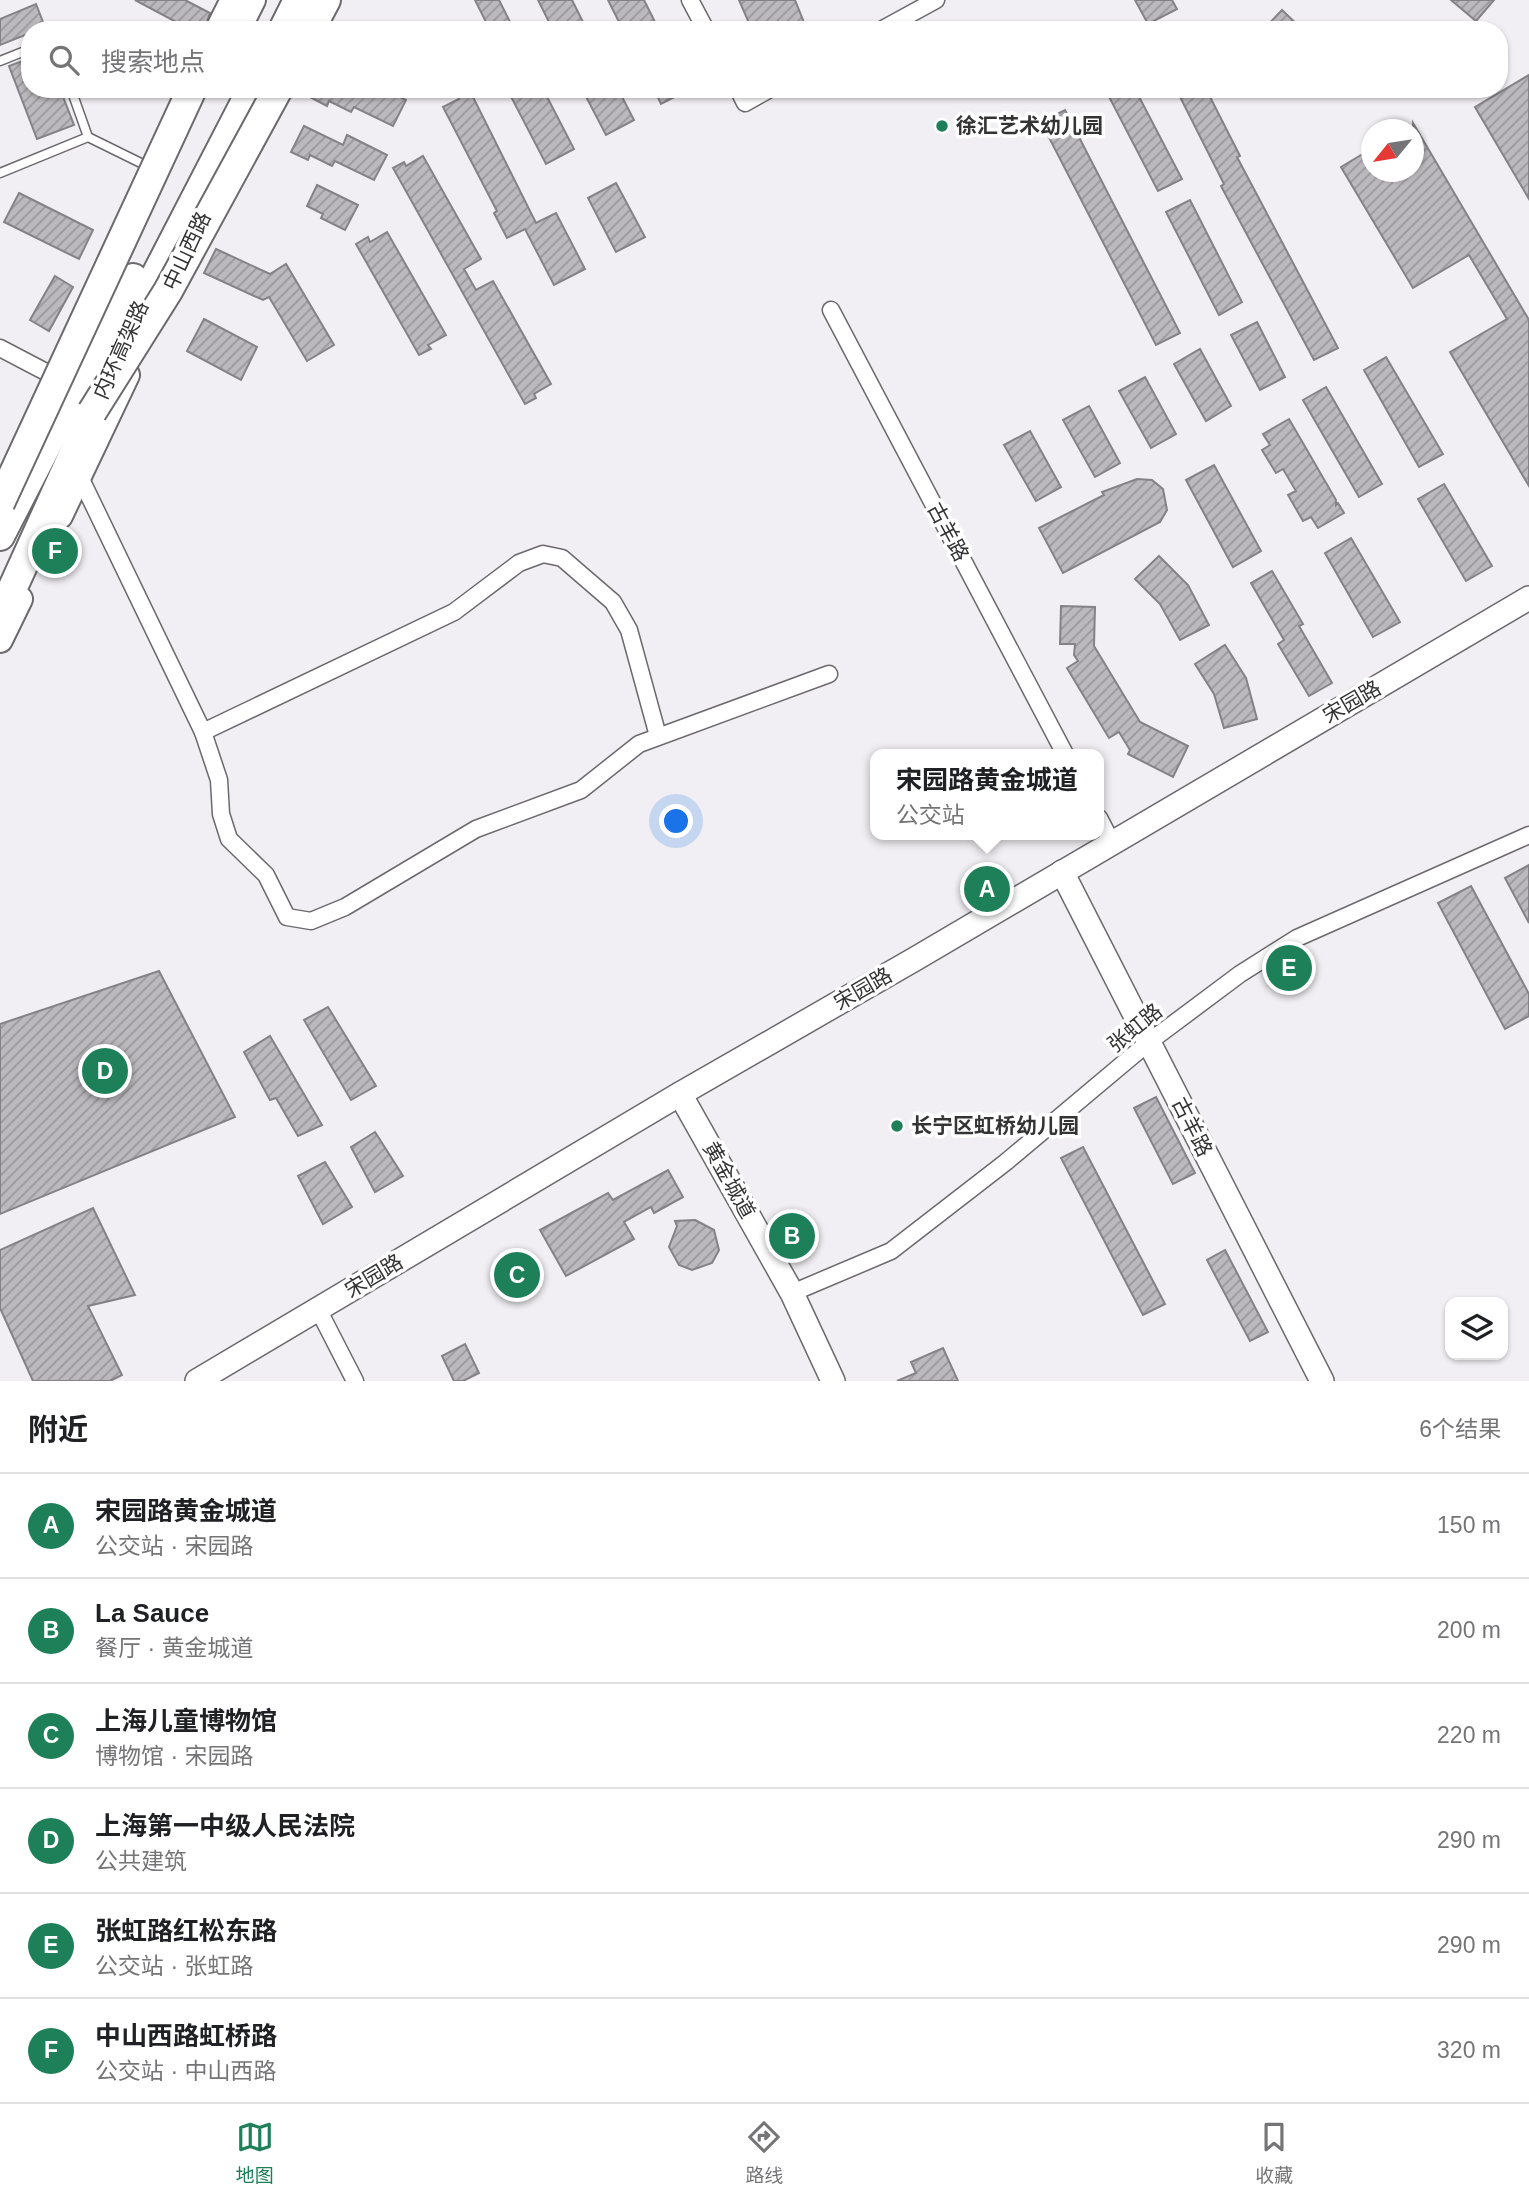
<!DOCTYPE html>
<html lang="zh">
<meta charset="utf-8">
<style>
:root{--surface:#fff;--page:#f6f6f6;--text:#202124;--muted:#757577;--line:#e0e0e0;--accent:#1e8059}
body{margin:0;font-family:Helvetica,"Noto Sans SC",sans-serif;background:var(--page);color:var(--text)}
.controls{position:absolute;right:21px;bottom:21px;display:grid;overflow:hidden;border-radius:14px;box-shadow:0 2px 5px #0004}
.controls button{width:63px;height:63px;display:grid;place-items:center;padding:0;border:0;border-bottom:2px solid var(--line);background:var(--surface);color:var(--text);font:35px sans-serif}
.compass{position:absolute;left:1361px;top:119px;width:63px;height:63px;border-radius:50%;background:var(--surface);box-shadow:0 2px 5px #0004;rotate:240deg}
.you{position:absolute;left:677px;top:822px;width:24px;height:24px;margin:-18px;border:5px solid #fff;border-radius:50%;background:#1a73e8;box-shadow:0 0 0 10px #1a73e833}
.badge{display:grid;place-items:center;width:46px;height:46px;border-radius:50%;background:var(--accent);color:#fff;font-size:23px;font-weight:700}
.pin{position:absolute;translate:-50% -50%;border:4px solid #fff;box-shadow:0 2px 7px #0006}
.popup{position:absolute;left:870px;top:749px;width:234px;height:91px;box-sizing:border-box;display:grid;place-content:center;border-radius:14px;background:var(--surface);filter:drop-shadow(0 2px 5px #0005);font-size:23px;white-space:nowrap;color:var(--muted)}
.popup b{font-size:26px;color:var(--text)}
.popup::after{content:'';position:absolute;left:50%;top:100%;margin-left:-14px;border:14px solid transparent;border-top-color:var(--surface)}
.list{margin:0;padding:0;list-style:none}
h2{display:flex;justify-content:space-between;align-items:center;height:91px;margin:0;padding:0 28px;font-size:30px}
h2 small{font-size:23px;font-weight:400;color:var(--muted)}
.list li{display:grid;grid-template-columns:46px 1fr auto;gap:21px;align-items:center;box-sizing:border-box;height:105px;padding:0 28px;border-top:2px solid var(--line)}
.list b{display:block;font-size:26px;white-space:nowrap}
.list p{margin:0;font-size:23px;white-space:nowrap;color:var(--muted)}
.list em{font-size:23px;font-style:normal;color:var(--muted)}
.icon{flex:none;width:38px;height:38px;fill:none;stroke:currentColor;stroke-width:2;stroke-linecap:round;stroke-linejoin:round}
.map{position:relative;flex:none;width:1529px;height:1381px;overflow:hidden}
.search{position:absolute;background:var(--surface);box-shadow:0 2px 5px #0004;left:21px;right:21px;top:21px;height:77px;display:flex;align-items:center;gap:18px;box-sizing:border-box;padding:0 24px;border-radius:28px;color:var(--muted);font-size:26px}
.sheet{height:721px;background:var(--surface)}
nav{display:flex;justify-content:space-around;align-items:center;box-sizing:border-box;height:98px;border-top:2px solid var(--line);background:var(--surface);font-size:19px;color:var(--muted)}
nav a{display:grid;justify-items:center;gap:4px}
nav .on{color:var(--accent)}
.map>svg:first-child{display:block}
</style>
<div class="map">
<svg width="1529" height="1381" viewBox="0 0 1529 1381">
<defs>
<pattern id="building-hatch" width="6" height="6" patternUnits="userSpaceOnUse" patternTransform="scale(1.75)"><rect width="6" height="6" fill="#bbb9bd"/><path d="M-1 1l2-2M0 6l6-6M5 7l2-2" fill="none" stroke="#99979a"/></pattern>
</defs>
<rect width="100%" height="100%" fill="#f1eff3"/>
<!-- building -->
<g fill="url(#building-hatch)" stroke="#848286" stroke-width="2">
<path d="M135 0H185L210 13 204 30H180L182 25Z"/>
<path d="M475 0H499L514 30H490Z"/>
<path d="M538 0H572L587 30H553Z"/>
<path d="M608 0H644L659 30H623Z"/>
<path d="M739 0H795L807 30H752Z"/>
<path d="M1135 0H1172L1177 9 1148 24Z"/>
<path d="M1451 0H1494L1476 21Z"/>
<path d="M36 4 45 27 30 30V33L0 45V19Z"/>
<path d="M1282 10 1303 30H1263Z"/>
<path d="M30 58V89H60L74 125 37 139 9 66Z"/>
<path d="M1529 75V199L1475 107Z"/>
<path d="M305 89H383L406 100 393 126 354 107 351 112 329 101 327 106 310 97 312 93Z"/>
<path d="M454 89H469L536 223 556 213 585 269 554 285 525 229 507 238 494 213 497 211 443 107 459 99Z"/>
<path d="M507 89H543L574 149 546 164Z"/>
<path d="M582 89H618L634 120 606 135Z"/>
<path d="M654 89H690L661 104Z"/>
<path d="M1105 89H1135L1182 179 1158 191Z"/>
<path d="M1176 89H1206L1240 156 1237 157 1338 348 1314 360 1221 186 1224 184Z"/>
<path d="M1065 110 1180 333 1156 345 1041 122Z"/>
<path d="M1413 123 1529 320V486L1450 352 1507 319 1469 255 1413 288 1341 167 1371 149V172H1413Z"/>
<path d="M304 126 343 145 347 135 387 155 374 180 335 161 332 166 310 155 308 160 291 152Z"/>
<path d="M423 156 481 259 464 269 476 290 493 281 551 384 534 394 536 398 525 404 393 168 404 162 406 166Z"/>
<path d="M616 183 645 237 616 252 588 198Z"/>
<path d="M317 185 358 205 345 230 321 218 323 214 307 206Z"/>
<path d="M19 193 93 230 79 259 4 222Z"/>
<path d="M1190 200 1242 302 1219 315 1166 212Z"/>
<path d="M387 232 446 335 428 345 431 349 419 355 356 244 368 237 370 242Z"/>
<path d="M216 249 270 274 286 264 334 345 307 361 269 297 263 300 204 273Z"/>
<path d="M55 276 73 287 49 331 30 320Z"/>
<path d="M204 319 257 347 241 380 187 351Z"/>
<path d="M1257 322 1285 377 1260 390 1231 335Z"/>
<path d="M1200 349 1231 406 1206 421 1174 364Z"/>
<path d="M1386 357 1443 454 1419 467 1364 370Z"/>
<path d="M1145 377 1176 434 1151 448 1119 391Z"/>
<path d="M1326 387 1382 484 1359 497 1303 400Z"/>
<path d="M1089 406 1120 463 1095 477 1063 420Z"/>
<path d="M1289 419 1336 500V505L1338 503 1344 513 1318 528 1311 517 1303 521 1288 495 1296 491 1283 469 1276 473 1262 450 1270 445 1263 434Z"/>
<path d="M1030 431 1061 487 1036 501 1004 445Z"/>
<path d="M1214 465 1261 551 1233 567 1186 480Z"/>
<path d="M1137 479 1152 480 1163 489 1167 510 1160 522 1063 573 1039 528 1104 495 1102 492Z"/>
<path d="M1444 484 1492 566 1466 581 1418 499Z"/>
<path d="M1351 538 1400 622 1373 637 1325 553Z"/>
<path d="M1159 556 1188 585 1209 625 1180 640 1160 604 1135 579Z"/>
<path d="M1272 571 1303 624 1299 626 1332 683 1309 696 1278 644 1284 640 1251 583Z"/>
<path d="M1061 606 1095 607 1094 646 1140 722 1188 746 1173 777 1128 754 1130 750 1119 732 1109 738 1067 668 1078 661 1074 655 1075 644H1060Z"/>
<path d="M1225 645 1246 678 1257 719 1224 728 1214 694 1195 664Z"/>
<path d="M1529 865V923L1505 878Z"/>
<path d="M1471 886 1529 994V1016L1505 1029 1438 903Z"/>
<path d="M159 971 235 1117 0 1214V1024Z"/>
<path d="M328 1007 376 1086 351 1100 304 1020Z"/>
<path d="M270 1036 322 1125 298 1136 276 1098 270 1100 244 1052Z"/>
<path d="M1156 1097 1195 1173 1173 1184 1134 1108Z"/>
<path d="M375 1132 403 1176 375 1192 351 1147Z"/>
<path d="M1083 1147 1165 1304 1143 1315 1061 1158Z"/>
<path d="M325 1162 352 1207 323 1224 298 1176Z"/>
<path d="M668 1170 683 1197 654 1213 651 1207 624 1222 634 1239 566 1276 540 1230 608 1193 613 1200Z"/>
<path d="M93 1208 135 1295 88 1306 122 1375 110 1381H33L0 1308V1250Z"/>
<path d="M695 1220 714 1230 719 1250 712 1263 692 1270 679 1265 669 1247 677 1226 675 1221Z"/>
<path d="M1225 1250 1268 1332 1250 1341 1207 1260Z"/>
<circle cx="516" cy="1274" r="13"/>
<path d="M465 1344 479 1373 463 1381H454L442 1356Z"/>
<path d="M943 1348 958 1381H897L916 1373 911 1362Z"/>
</g>
<g fill="none" stroke-linecap="round" stroke-linejoin="round">
<defs>
<g id="lane">
<path d="M0 61 30 49"/>
<path d="M71 89 88 137 151 168"/>
<path d="M0 173 88 137"/>
</g>
<g id="street">
<path d="M690 0 706 30"/>
<path d="M881 30 936 0"/>
<path d="M738 89 745 103 770 89"/>
<path d="M831 310 1065 754"/>
<path d="M0 348 63 381"/>
<path d="M79 475 203 732 219 780 221 814 229 839 266 875 287 917 311 921 345 907 476 829 581 790 639 744 829 674"/>
<path d="M203 732 454 612 519 563 543 554 562 558 613 602 629 630 658 736"/>
<path d="M1099 818 1112 843"/>
<path d="M792 1293 891 1251 1006 1162 1149 1042 1240 974 1297 938 1529 835"/>
<path d="M318 1309 355 1381"/>
</g>
<g id="secondary">
<path d="M1062 872 1322 1381"/>
<path d="M680 1094 792 1293 833 1381"/>
<path d="M197 1381 680 1094 915 959 1529 598"/>
</g>
<g id="primary">
<path d="M238 30 253 0"/>
<path d="M60 516 127 375"/>
<path d="M0 640 20 599"/>
</g>
<g id="highway">
<path d="M220 30 235 0"/>
<path d="M283 30 298 0"/>
<path d="M310 30 326 0"/>
<path d="M119 352 143 300 252 89"/>
<path d="M0 536 133 278"/>
<path d="M0 616 103 389"/>
</g>
</defs>
<!-- lane casing -->
<use href="#lane" stroke="#6b696d" stroke-width="11"/>
<!-- street casing -->
<use href="#street" stroke="#6b696d" stroke-width="19"/>
<!-- secondary casing -->
<use href="#secondary" stroke="#6b696d" stroke-width="26"/>
<!-- primary casing -->
<use href="#primary" stroke="#6b696d" stroke-width="28"/>
<!-- highway casing -->
<use href="#highway" stroke="#6b696d" stroke-width="32"/>
<!-- lane -->
<use href="#lane" stroke="#fff" stroke-width="8"/>
<!-- street -->
<use href="#street" stroke="#fff" stroke-width="16"/>
<!-- secondary -->
<use href="#secondary" stroke="#fff" stroke-width="23"/>
<!-- primary -->
<use href="#primary" stroke="#fff" stroke-width="24"/>
<!-- highway -->
<use href="#highway" stroke="#fff" stroke-width="28"/>
<defs>
<g id="highway-bridge">
<path d="M92 412 168 291 278 89"/>
<path d="M0 503 192 89"/>
</g>
</defs>
<!-- highway-bridge casing -->
<use href="#highway-bridge" stroke="#6b696d" stroke-width="32" stroke-linecap="butt"/>
<!-- highway-bridge -->
<use href="#highway-bridge" stroke="#fff" stroke-width="28"/>
</g>
<!-- markers -->
<g fill="#1e8059" stroke="#fff" stroke-width="2.5">
<circle cx="942" cy="126" r="7"/>
<circle cx="897" cy="1126" r="7"/>
</g>
<g text-anchor="middle" stroke-width="7" stroke-linejoin="round" paint-order="stroke">
<!-- poi labels -->
<g font-size="21" font-weight="bold" fill="#353435" stroke="#fff" text-anchor="start">
<text x="956" y="133">徐汇艺术幼儿园</text>
<text x="911" y="1133">长宁区虹桥幼儿园</text>
</g>
<!-- street labels -->
<g font-size="21" fill="#353435" stroke="#fff">
<text transform="translate(187 251) rotate(-65)" y="7">中山西路</text>
<text transform="translate(121 350) rotate(-66)" y="7">内环高架路</text>
<text transform="translate(948 532) rotate(62)" y="7">古羊路</text>
<text transform="translate(1352 702) rotate(-30)" y="7">宋园路</text>
<text transform="translate(863 989) rotate(-30)" y="7">宋园路</text>
<text transform="translate(1135 1028) rotate(-39)" y="7">张虹路</text>
<text transform="translate(1192 1127) rotate(63)" y="7">古羊路</text>
<text transform="translate(729 1180) rotate(61)" y="7">黄金城道</text>
<text transform="translate(374 1276) rotate(-31)" y="7">宋园路</text>
</g>
</g>
</svg>
<div class="controls">
<button><svg class="icon" aria-label="layers" viewBox="0 0 24 24"><path d="M12 4l9 5-9 5-9-5zM3 14l9 5 9-5"/></svg></button>
</div>
<svg class="compass" viewBox="-18 -18 36 36"><path d="M0-13l5 13h-10z" fill="#e53935"/><path d="M0 13l5-13h-10z" fill="#757577"/></svg>
<div class="you"></div>
<div class="pin badge" style="left:987px;top:889px">A</div>
<div class="popup"><b>宋园路黄金城道</b>公交站</div>
<div class="pin badge" style="left:792px;top:1236px">B</div>
<div class="pin badge" style="left:517px;top:1275px">C</div>
<div class="pin badge" style="left:105px;top:1071px">D</div>
<div class="pin badge" style="left:1289px;top:968px">E</div>
<div class="pin badge" style="left:55px;top:551px">F</div>
<div class="search"><svg class="icon" aria-label="search" viewBox="0 0 24 24"><circle cx="10" cy="10" r="6"/><path d="M15 15l6 6"/></svg>搜索地点</div>
</div>
<section class="sheet">
<h2>附近<small>6个结果</small></h2>
<ul class="list">
<li><span class="badge">A</span><div><b>宋园路黄金城道</b><p>公交站 · 宋园路</p></div><em>150 m</em></li>
<li><span class="badge">B</span><div><b>La Sauce</b><p>餐厅 · 黄金城道</p></div><em>200 m</em></li>
<li><span class="badge">C</span><div><b>上海儿童博物馆</b><p>博物馆 · 宋园路</p></div><em>220 m</em></li>
<li><span class="badge">D</span><div><b>上海第一中级人民法院</b><p>公共建筑</p></div><em>290 m</em></li>
<li><span class="badge">E</span><div><b>张虹路红松东路</b><p>公交站 · 张虹路</p></div><em>290 m</em></li>
<li><span class="badge">F</span><div><b>中山西路虹桥路</b><p>公交站 · 中山西路</p></div><em>320 m</em></li>
</ul>
</section>
<nav>
<a class="on"><svg class="icon" aria-label="map" viewBox="0 0 24 24"><path d="M3 6l6-2 6 2 6-2v14l-6 2-6-2-6 2zM9 4v14M15 6v14"/></svg>地图</a>
<a><svg class="icon" aria-label="directions" viewBox="0 0 24 24"><path d="M12 3l9 9-9 9-9-9zM9 14v-3h6M13 9l2 2-2 2"/></svg>路线</a>
<a><svg class="icon" aria-label="saved" viewBox="0 0 24 24"><path d="M7 4h10v16l-5-4-5 4z"/></svg>收藏</a>
</nav>
